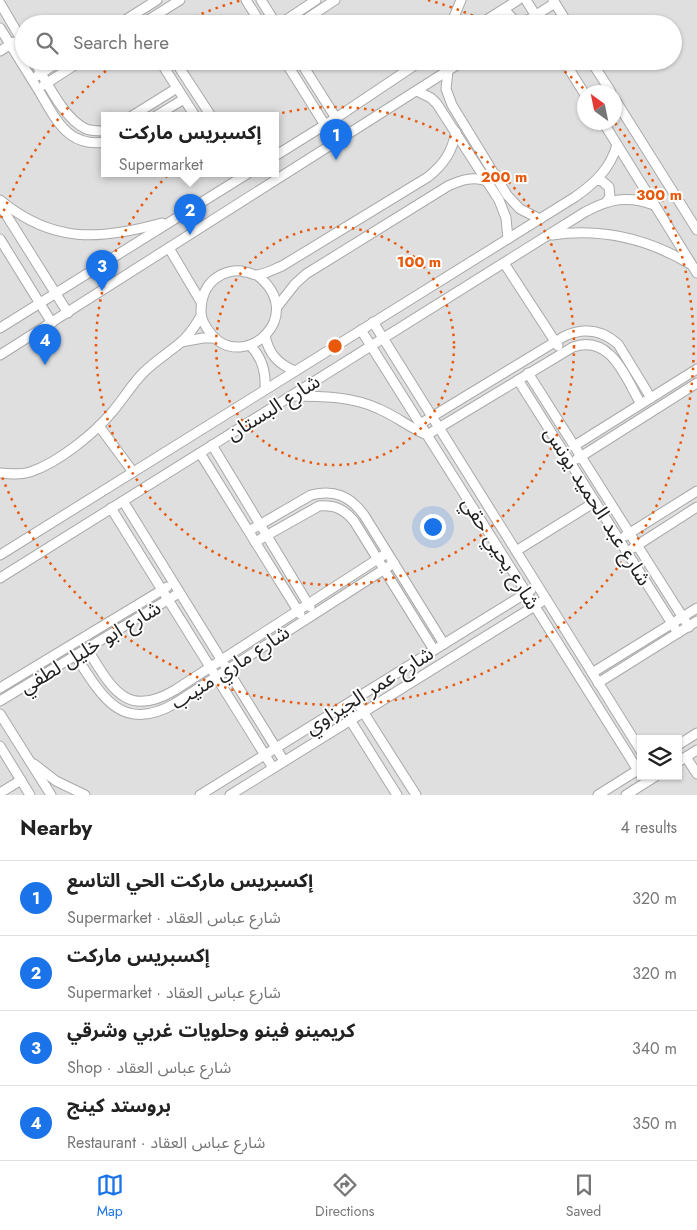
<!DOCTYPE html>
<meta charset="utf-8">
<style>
:root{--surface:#fff;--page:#f6f6f6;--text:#222;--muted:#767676;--line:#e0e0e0;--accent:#1a73e8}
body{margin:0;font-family:Jost,"Noto Sans Arabic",sans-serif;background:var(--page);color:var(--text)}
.controls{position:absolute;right:15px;bottom:15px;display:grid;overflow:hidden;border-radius:0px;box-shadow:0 1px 4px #0004}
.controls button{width:45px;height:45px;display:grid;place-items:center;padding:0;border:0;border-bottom:1px solid var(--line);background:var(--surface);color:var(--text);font:25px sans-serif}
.compass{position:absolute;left:577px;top:85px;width:45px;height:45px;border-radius:50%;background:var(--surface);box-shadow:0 1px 4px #0004;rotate:327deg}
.you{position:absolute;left:432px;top:526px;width:18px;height:18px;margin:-12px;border:4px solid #fff;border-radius:50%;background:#1a73e8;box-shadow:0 0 0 8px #1a73e833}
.badge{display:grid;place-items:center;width:32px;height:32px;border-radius:50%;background:var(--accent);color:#fff;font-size:16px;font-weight:700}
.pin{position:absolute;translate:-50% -41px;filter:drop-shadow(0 1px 2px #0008)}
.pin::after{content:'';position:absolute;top:26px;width:18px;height:15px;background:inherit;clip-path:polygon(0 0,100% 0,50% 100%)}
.popup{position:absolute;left:101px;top:112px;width:178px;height:65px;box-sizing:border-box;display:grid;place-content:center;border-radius:0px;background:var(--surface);filter:drop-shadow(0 1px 4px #0005);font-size:16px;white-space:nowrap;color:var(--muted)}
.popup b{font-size:19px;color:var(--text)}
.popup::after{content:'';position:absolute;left:50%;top:100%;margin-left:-10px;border:10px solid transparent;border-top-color:var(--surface)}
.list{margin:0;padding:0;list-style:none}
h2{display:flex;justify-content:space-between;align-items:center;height:65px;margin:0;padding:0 20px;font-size:21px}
h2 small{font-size:16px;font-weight:400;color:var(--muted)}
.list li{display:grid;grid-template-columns:32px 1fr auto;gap:15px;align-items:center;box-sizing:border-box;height:75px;padding:0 20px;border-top:1px solid var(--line)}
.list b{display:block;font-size:19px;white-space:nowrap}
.list p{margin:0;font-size:16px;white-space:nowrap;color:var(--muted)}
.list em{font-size:16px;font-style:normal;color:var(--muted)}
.icon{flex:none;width:28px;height:28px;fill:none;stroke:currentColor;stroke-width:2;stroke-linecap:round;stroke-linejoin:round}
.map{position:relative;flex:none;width:697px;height:795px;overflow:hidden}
.search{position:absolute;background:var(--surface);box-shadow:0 1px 4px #0004;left:15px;right:15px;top:15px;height:55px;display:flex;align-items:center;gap:12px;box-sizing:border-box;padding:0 18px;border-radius:28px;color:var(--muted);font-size:19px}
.sheet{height:365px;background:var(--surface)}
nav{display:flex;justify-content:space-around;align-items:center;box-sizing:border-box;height:70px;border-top:1px solid var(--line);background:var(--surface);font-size:14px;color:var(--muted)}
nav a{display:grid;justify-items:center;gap:2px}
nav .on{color:var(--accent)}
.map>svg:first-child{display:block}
</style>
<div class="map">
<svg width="697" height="795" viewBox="0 0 697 795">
<rect width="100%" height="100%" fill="#f2efe9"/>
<!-- residential -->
<path fill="#e0dfdf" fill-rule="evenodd" d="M0 0H697V795H0ZM24 24H673V61H24ZM584 92H614V122H584ZM105 116H275V174H105ZM641 739H678V776H641Z"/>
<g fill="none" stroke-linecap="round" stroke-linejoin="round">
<defs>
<g id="minor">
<path d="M246 0 261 24"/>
<path d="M261 0 276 24"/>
<path d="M526 0 541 24"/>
<path d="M553 0 568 24"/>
<path d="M0 3 24 44"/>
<path d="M504 9 513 19 514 24"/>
<path d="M119 24 157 0"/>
<path d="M142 24 180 0"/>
<path d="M280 24 316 0"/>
<path d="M299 24 335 0"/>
<path d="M451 24 461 0"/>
<path d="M480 24 518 0"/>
<path d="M522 24 555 3"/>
<path d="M0 28C13 49 26 70 39 91 48 106 57 125 71 135 81 142 93 144 105 142"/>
<path d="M0 51 14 42"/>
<path d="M34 61C47 82 63 118 86 129 92 131 98 131 105 131"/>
<path d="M160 61 195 116"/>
<path d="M175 61 211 116"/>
<path d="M285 61 325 125"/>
<path d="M300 61 336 118"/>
<path d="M564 61 584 93"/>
<path d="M591 61 611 92"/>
<path d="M448 71 446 89 452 105 507 195 520 209 540 219"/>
<path d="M37 76 60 61"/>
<path d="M44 85 81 61"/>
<path d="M417 91 431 98 437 104 499 200 506 218 508 239"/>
<path d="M614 98 697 230"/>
<path d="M132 116 177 88"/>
<path d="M156 116 184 99"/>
<path d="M603 122 697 273"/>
<path d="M275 156 336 118 421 61"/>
<path d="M597 180 602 181 609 187 610 197 607 201"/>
<path d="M0 200C53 244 100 240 162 223"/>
<path d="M0 205 68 313"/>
<path d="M552 235C601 228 648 239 690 264"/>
<path d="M0 239 52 323"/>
<path d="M169 248 201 302"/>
<path d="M504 263 558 346"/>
<path d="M257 275C309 316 244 372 212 335 206 328 201 321 201 312 201 299 205 286 216 278 224 272 236 269 245 272 249 272 253 275 256 275 264 275 274 269 282 266L428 177C444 164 452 152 456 132"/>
<path d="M277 307 295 284 306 274 448 186C461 180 473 176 487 181"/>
<path d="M373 322 641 751"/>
<path d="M0 328 247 174"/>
<path d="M361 330 641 775"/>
<path d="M265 336C269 354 278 364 295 371"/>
<path d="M181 342 203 338H215"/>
<path d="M250 345C262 358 266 371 265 389"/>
<path d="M0 355 463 61"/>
<path d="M528 373 689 627"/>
<path d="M518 380 678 633"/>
<path d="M291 396C320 396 352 396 379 409 396 416 410 428 427 435L573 347C611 334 625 377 641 404"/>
<path d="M420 424 563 337C583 327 601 329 618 344L651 398"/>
<path d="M99 426 133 472"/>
<path d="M212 445 310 607"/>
<path d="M574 446 697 369"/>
<path d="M200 453 300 614"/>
<path d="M577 459 697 383"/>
<path d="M0 473C10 474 20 475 30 472 58 463 95 433 113 411 124 398 132 384 144 372 155 361 168 353 180 343 189 336 195 326 201 316"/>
<path d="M123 501 284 761"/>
<path d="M111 508 273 768"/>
<path d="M249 531 311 495C334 489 350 496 364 515L444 644"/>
<path d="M625 536 697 491"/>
<path d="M255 542 319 506C335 505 344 509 354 521L434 650"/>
<path d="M633 548 697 507"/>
<path d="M516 551 595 502"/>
<path d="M0 555 575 197C595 183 610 169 617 145"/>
<path d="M0 578 585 212C609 199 628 195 654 205"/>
<path d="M87 649C111 686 125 720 175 690L387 553"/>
<path d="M75 655C101 695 121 734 174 704L394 563"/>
<path d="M592 673 697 608"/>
<path d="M598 683 697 621"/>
<path d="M0 688 167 587"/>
<path d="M355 699 416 795"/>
<path d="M0 701 179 593"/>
<path d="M342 707 397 795"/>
<path d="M0 714 51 795"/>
<path d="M678 745 697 733"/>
<path d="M0 746 30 795"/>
<path d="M686 757 697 774"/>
<path d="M678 762 697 750"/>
<path d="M34 764 56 781 85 795"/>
<path d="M0 793 21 780"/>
<path d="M200 795 531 590"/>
<path d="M230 795 546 599"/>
<path d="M598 795 641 768"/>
<path d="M626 795 656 776"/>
</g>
</defs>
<!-- minor casing -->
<use href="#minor" stroke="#a9a9a9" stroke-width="11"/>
<!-- minor -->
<use href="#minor" stroke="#fff" stroke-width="9"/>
</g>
<!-- distance rings -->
<g fill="none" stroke="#e8590c" stroke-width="2.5" stroke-dasharray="2.5 5">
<circle cx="335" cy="346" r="119"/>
<circle cx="335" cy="346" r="239"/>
<path d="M1 218A358 358 0 0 1 117 62M181 23A358 358 0 0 1 242 0M428 0A358 358 0 0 1 489 23M553 62A358 358 0 0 1 586 91M615 123A358 358 0 1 1 1 474"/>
</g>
<g text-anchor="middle" stroke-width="4" stroke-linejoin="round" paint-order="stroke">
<!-- street labels -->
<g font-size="20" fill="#222" stroke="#fff">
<text transform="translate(273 407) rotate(-32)" y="7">شارع البستان</text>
<text transform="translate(598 506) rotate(58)" y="7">شارع عبد الحميد يونس</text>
<text transform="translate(501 553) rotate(58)" y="7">شارع يحيي حقي</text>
<text transform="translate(90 647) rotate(-31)" y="7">شارع ابو خليل لطفي</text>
<text transform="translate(230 667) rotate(-33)" y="7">شارع ماري منيب</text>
<text transform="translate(369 690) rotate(-32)" y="7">شارع عمر الجيزاوي</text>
</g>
</g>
<circle cx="335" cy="346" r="8" fill="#e8590c" stroke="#fff" stroke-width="2.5"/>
<g font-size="15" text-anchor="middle" font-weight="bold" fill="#e8590c" stroke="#fff" stroke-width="4" stroke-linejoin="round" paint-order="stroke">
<text x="504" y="182">200 m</text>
<text x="659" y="200">300 m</text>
<text x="419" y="267">100 m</text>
</g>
</svg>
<div class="controls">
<button><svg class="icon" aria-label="layers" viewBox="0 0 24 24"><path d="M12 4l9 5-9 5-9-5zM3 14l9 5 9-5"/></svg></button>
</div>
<svg class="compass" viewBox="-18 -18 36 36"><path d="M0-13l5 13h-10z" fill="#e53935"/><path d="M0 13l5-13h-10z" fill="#767676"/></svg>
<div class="you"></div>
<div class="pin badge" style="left:336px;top:160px">1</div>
<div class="pin badge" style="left:190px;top:235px">2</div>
<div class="popup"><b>إكسبريس ماركت</b>Supermarket</div>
<div class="pin badge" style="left:102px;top:291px">3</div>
<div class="pin badge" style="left:45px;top:365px">4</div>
<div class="search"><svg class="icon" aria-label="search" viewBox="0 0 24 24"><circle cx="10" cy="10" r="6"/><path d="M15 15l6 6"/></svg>Search here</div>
</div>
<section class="sheet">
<h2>Nearby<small>4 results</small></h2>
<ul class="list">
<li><span class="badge">1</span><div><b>إكسبريس ماركت الحي التاسع</b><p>Supermarket · شارع عباس العقاد</p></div><em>320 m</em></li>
<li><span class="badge">2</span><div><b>إكسبريس ماركت</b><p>Supermarket · شارع عباس العقاد</p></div><em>320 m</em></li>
<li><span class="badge">3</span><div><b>كريمينو فينو وحلويات غربي وشرقي</b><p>Shop · شارع عباس العقاد</p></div><em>340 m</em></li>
<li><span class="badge">4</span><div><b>بروستد كينج</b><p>Restaurant · شارع عباس العقاد</p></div><em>350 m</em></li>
</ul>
</section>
<nav>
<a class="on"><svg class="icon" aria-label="map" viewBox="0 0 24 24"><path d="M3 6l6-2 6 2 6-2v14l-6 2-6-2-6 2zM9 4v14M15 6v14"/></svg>Map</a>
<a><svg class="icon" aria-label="directions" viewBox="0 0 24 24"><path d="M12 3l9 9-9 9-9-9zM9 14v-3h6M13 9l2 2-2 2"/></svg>Directions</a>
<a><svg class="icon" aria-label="saved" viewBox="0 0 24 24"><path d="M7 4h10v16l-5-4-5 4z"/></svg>Saved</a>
</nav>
